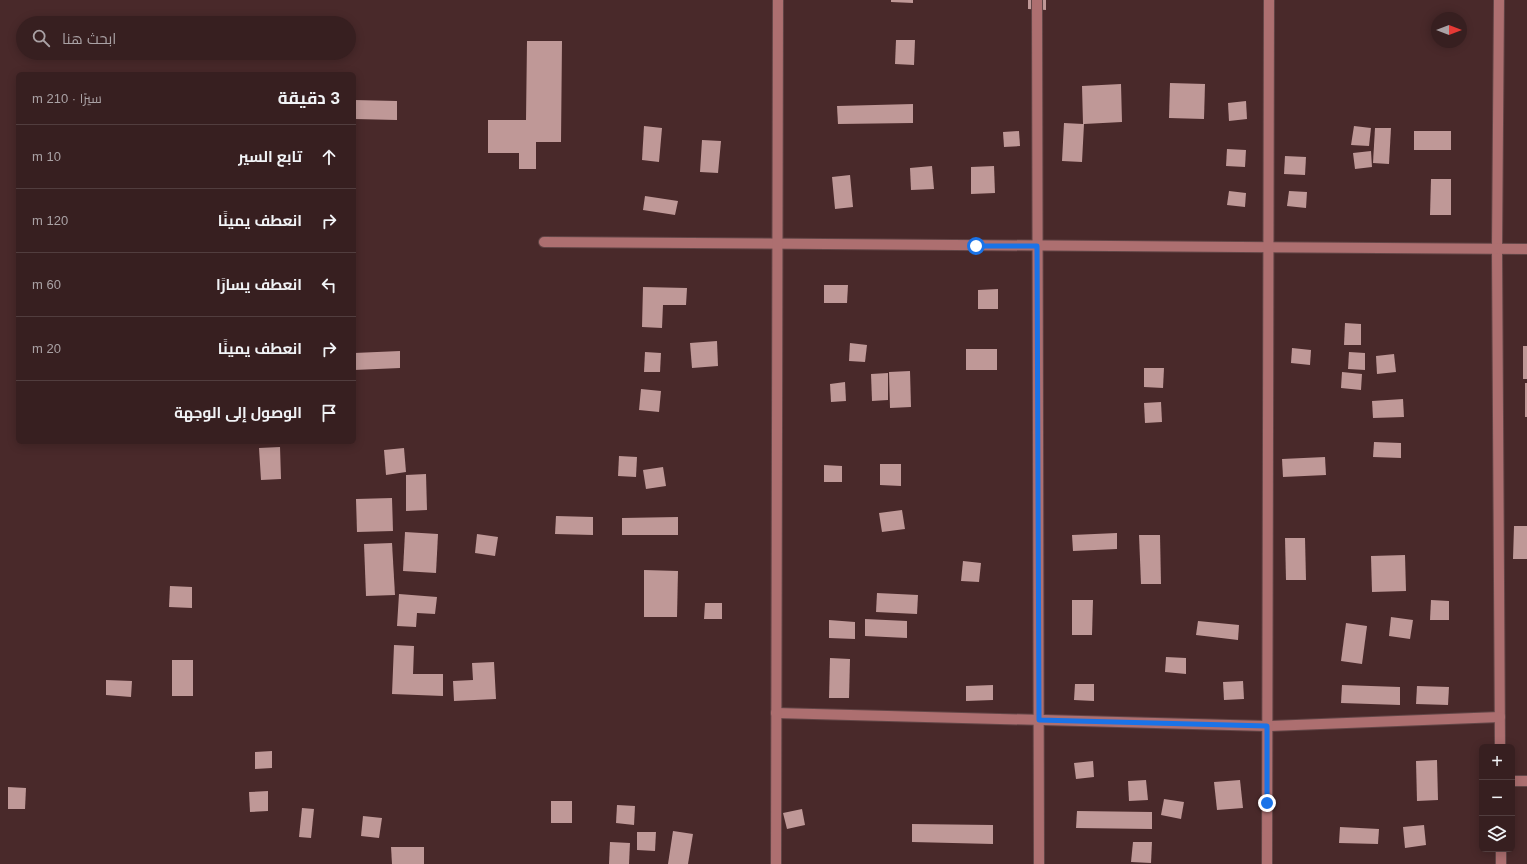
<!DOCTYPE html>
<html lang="ar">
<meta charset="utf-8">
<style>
:root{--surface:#371f20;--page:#3e2729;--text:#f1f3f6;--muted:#aaa2a5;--line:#513d3e}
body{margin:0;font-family:Arial,Cairo,sans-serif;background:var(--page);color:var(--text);direction:rtl}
.controls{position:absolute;right:12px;bottom:12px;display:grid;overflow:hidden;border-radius:6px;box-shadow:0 2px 10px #0003}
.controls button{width:36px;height:36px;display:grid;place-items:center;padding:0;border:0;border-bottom:1px solid var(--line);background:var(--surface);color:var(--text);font:20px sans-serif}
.compass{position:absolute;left:1431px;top:12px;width:36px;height:36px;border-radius:50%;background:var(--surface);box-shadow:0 2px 10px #0003;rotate:90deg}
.stop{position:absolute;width:12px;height:12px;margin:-9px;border:3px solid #1a73e8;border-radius:50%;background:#fff}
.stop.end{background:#1a73e8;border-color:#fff;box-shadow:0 1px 4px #0008}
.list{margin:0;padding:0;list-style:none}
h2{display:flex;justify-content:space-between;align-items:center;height:52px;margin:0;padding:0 16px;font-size:17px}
h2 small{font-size:13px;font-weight:400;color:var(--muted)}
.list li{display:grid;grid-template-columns:26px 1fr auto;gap:12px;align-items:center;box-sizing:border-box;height:64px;padding:0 16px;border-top:1px solid var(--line)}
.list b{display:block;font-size:15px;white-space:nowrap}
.list em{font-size:13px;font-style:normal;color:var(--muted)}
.icon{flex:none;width:22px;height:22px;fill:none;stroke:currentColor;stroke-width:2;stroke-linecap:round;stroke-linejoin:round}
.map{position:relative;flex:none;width:1527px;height:864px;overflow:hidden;direction:ltr}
.search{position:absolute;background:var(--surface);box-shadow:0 2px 10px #0003;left:16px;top:16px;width:340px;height:44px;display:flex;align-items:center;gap:10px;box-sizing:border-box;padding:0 14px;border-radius:22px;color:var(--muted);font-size:15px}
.panel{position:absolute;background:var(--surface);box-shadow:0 2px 10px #0003;left:16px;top:72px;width:340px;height:372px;border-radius:6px;direction:rtl}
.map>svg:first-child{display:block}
</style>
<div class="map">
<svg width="1527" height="864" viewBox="0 0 1527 864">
<rect width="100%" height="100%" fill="#49292a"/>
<!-- building -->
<g fill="#bf9897">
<path d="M891 0H913V3L891 2Z"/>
<path d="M1028 0H1046V10L1028 9Z"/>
<path d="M896 40H915L914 65 895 64Z"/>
<path d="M527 41H562L561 142H536V169H519V153H488V120H526Z"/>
<path d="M1170 83 1205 84 1204 119 1169 118Z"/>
<path d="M1121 84 1122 122 1084 124 1082 162 1062 161 1064 123 1083 124 1082 86Z"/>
<path d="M354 100 397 101V120L354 119Z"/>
<path d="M1246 101 1247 119 1229 121 1228 103Z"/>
<path d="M913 104V123L838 124 837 106Z"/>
<path d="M644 126 662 128 659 162 642 160Z"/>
<path d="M1354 126 1371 128 1369 146 1351 145Z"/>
<path d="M1375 128H1391L1389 164 1373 163Z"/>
<path d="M1019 131 1020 146 1004 147 1003 132Z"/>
<rect x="1414" y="131" width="37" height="19"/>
<path d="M702 140 721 141 718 173 700 172Z"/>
<path d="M1227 149 1246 150 1245 167 1226 166Z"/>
<path d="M1371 151 1372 167 1355 169 1353 153Z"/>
<path d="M1285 156 1306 157 1305 175 1284 174Z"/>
<path d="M932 166 934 189 911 190 910 168Z"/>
<path d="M994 166 995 193 971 194V167Z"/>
<path d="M850 175 853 207 835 209 832 177Z"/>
<path d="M1431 179H1451V215H1430Z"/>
<path d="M1229 191 1246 193 1245 207 1227 205Z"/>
<path d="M1289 191 1307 192 1306 208 1287 206Z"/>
<path d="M645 196 678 201 675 215 643 210Z"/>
<path d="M824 285H848L847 303H824Z"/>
<path d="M643 287 687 288 686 305H663L662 328 642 327Z"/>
<path d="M998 289V309H978V290Z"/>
<path d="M1345 323 1361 324V345H1344Z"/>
<path d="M717 341 718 366 692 368 690 343Z"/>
<path d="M850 343 867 345 865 362 849 361Z"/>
<rect x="1523" y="346" width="4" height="33"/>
<path d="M1292 348 1311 350 1310 365 1291 363Z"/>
<rect x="966" y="349" width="31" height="21"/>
<path d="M400 351V368L354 370V353Z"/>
<path d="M645 352 661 353 660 372H644Z"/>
<path d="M1349 352 1365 353V370L1348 369Z"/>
<path d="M1394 354 1396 372 1377 374 1376 356Z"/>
<path d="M1144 368H1164L1163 388 1144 387Z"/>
<path d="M910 371 911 407 890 408 889 372Z"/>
<path d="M1342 372 1362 374 1361 390 1341 388Z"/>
<path d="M888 373V400L872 401 871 374Z"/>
<path d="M845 382 846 401 831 402 830 384Z"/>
<rect x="1525" y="383" width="2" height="34"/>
<path d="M641 389 661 391 659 412 639 410Z"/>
<path d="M1403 399 1404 417 1373 418 1372 401Z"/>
<path d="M1161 402 1162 422 1145 423 1144 403Z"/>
<path d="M1374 442 1401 443V458L1373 457Z"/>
<path d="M280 447 281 479 261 480 259 448Z"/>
<path d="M404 448 406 472 386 475 384 450Z"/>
<path d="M619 456 637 457 636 477 618 476Z"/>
<path d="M1325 457 1326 475 1283 477 1282 459Z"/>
<path d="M880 464H901V486L880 485Z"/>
<path d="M824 465 842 466V482H824Z"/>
<path d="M663 467 666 486 646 489 643 470Z"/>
<path d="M426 474 427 510 406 511V475Z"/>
<path d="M392 498 393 531 357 532 356 499Z"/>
<path d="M902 510 905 529 882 532 879 513Z"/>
<path d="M556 516 593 517V535L555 534Z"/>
<path d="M678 517V535H622V518Z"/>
<path d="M1514 526H1527V559H1513Z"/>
<path d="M405 532 438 534 436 573 403 571Z"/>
<path d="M1117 533V549L1073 551 1072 535Z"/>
<path d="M477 534 498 537 495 556 475 553Z"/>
<path d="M1139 535H1160L1161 584H1141Z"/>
<path d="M1285 538H1305L1306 580H1286Z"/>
<path d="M392 543 395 595 366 596 364 544Z"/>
<path d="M1405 555 1406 591 1372 592 1371 556Z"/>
<path d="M963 561 981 563 979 582 961 581Z"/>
<path d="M644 570 678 571 677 617H644Z"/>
<path d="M170 586 192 587V608L169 607Z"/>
<path d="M877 593 918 595 917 614 876 612Z"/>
<path d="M399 594 437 597 435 614 417 613 416 627 397 626Z"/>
<path d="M1072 600H1093L1092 635H1072Z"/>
<path d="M1431 600 1449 601V620H1430Z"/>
<path d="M705 603H722V619H704Z"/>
<path d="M1391 617 1413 620 1410 639 1389 636Z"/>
<path d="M865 619 907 621V638L865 636Z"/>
<path d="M829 620 855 622V639L829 638Z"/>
<path d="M1198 621 1239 625 1238 640 1196 635Z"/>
<path d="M1346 623 1367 626 1362 664 1341 661Z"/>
<path d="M394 645 414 646 413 674H443V696L392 694Z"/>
<path d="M1166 657 1186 658V674L1165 672Z"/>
<path d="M830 658 850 659 849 698H829Z"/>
<rect x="172" y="660" width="21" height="36"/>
<path d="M494 662 496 699 454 701 453 681 473 680 472 663Z"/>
<path d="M106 680 132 681 131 697 106 695Z"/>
<path d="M1243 681 1244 699 1224 700 1223 682Z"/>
<path d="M1075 684H1094V701L1074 700Z"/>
<path d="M993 685V700L966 701V686Z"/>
<path d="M1342 685 1400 687V705L1341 703Z"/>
<path d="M1417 686 1449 687 1448 705 1416 704Z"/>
<path d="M272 751V768L255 769V752Z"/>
<path d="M1437 760 1438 800 1417 801 1416 761Z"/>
<path d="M1093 761 1094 777 1076 779 1074 763Z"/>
<path d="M1146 780 1148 800 1129 801 1128 781Z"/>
<path d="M1240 780 1243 808 1217 810 1214 782Z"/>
<path d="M8 787 26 788 25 809H8Z"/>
<path d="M268 791V811L250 812 249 792Z"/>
<path d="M1164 799 1184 802 1181 819 1161 815Z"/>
<rect x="551" y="801" width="21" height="22"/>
<path d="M617 805 635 806 634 825 616 823Z"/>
<path d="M302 808 314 809 311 838 299 837Z"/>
<path d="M802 809 805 825 787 829 783 813Z"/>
<path d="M1077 811 1152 812V829L1076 828Z"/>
<path d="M363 816 382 818 379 838 361 836Z"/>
<path d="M912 824 993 825V844L912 842Z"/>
<path d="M1424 825 1426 845 1405 848 1403 827Z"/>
<path d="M1340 827 1379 829 1378 844 1339 843Z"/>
<path d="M673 831 693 834 688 864H668Z"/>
<path d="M637 832H656L655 851 637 850Z"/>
<path d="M610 842 630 843 629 864H609Z"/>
<path d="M1133 842H1152L1151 863 1131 862Z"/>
<path d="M391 847H424V864H392Z"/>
</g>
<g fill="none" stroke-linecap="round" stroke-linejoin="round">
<defs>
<g id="minor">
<path d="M1037 0 1039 864"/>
<path d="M1499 0 1497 249 1500 747"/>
<path d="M544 242 1527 249"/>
<path d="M776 713 1267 726 1500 717"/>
<path d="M1512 781H1527"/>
<path d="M1501 849V864"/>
<path d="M776 864 778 0"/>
<path d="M1267 864 1269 0"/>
</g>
</defs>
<!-- minor casing -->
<use href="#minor" stroke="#624546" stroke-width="12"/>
<!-- minor -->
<use href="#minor" stroke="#ad6f70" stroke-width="10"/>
</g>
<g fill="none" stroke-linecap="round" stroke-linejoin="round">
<!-- route -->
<path stroke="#1a73e8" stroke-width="5" d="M976 246H1037L1039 720 1267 726V803"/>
</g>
</svg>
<div class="controls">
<button>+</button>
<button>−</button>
<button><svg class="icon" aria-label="layers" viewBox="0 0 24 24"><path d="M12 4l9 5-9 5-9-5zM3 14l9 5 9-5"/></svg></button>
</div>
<svg class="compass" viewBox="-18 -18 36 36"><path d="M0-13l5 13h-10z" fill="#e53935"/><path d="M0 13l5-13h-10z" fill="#aaa2a5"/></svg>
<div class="stop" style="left:976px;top:246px"></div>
<div class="stop end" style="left:1267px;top:803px"></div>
<div class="search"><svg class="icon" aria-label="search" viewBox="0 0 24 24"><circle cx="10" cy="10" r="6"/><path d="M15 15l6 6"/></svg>ابحث هنا</div>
<section class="panel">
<h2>3 دقيقة<small>سيرًا · 210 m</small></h2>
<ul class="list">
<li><svg class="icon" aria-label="ahead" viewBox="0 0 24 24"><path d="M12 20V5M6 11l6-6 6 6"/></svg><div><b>تابع السير</b></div><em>10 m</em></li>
<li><svg class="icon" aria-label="right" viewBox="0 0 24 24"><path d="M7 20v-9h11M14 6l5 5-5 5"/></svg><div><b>انعطف يمينًا</b></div><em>120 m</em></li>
<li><svg class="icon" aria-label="left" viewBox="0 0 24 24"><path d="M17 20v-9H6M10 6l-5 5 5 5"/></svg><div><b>انعطف يسارًا</b></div><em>60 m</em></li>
<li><svg class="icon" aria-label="right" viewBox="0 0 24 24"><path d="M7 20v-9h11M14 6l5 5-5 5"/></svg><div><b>انعطف يمينًا</b></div><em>20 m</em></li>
<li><svg class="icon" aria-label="arrive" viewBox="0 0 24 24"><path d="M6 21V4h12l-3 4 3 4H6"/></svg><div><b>الوصول إلى الوجهة</b></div></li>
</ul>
</section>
</div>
